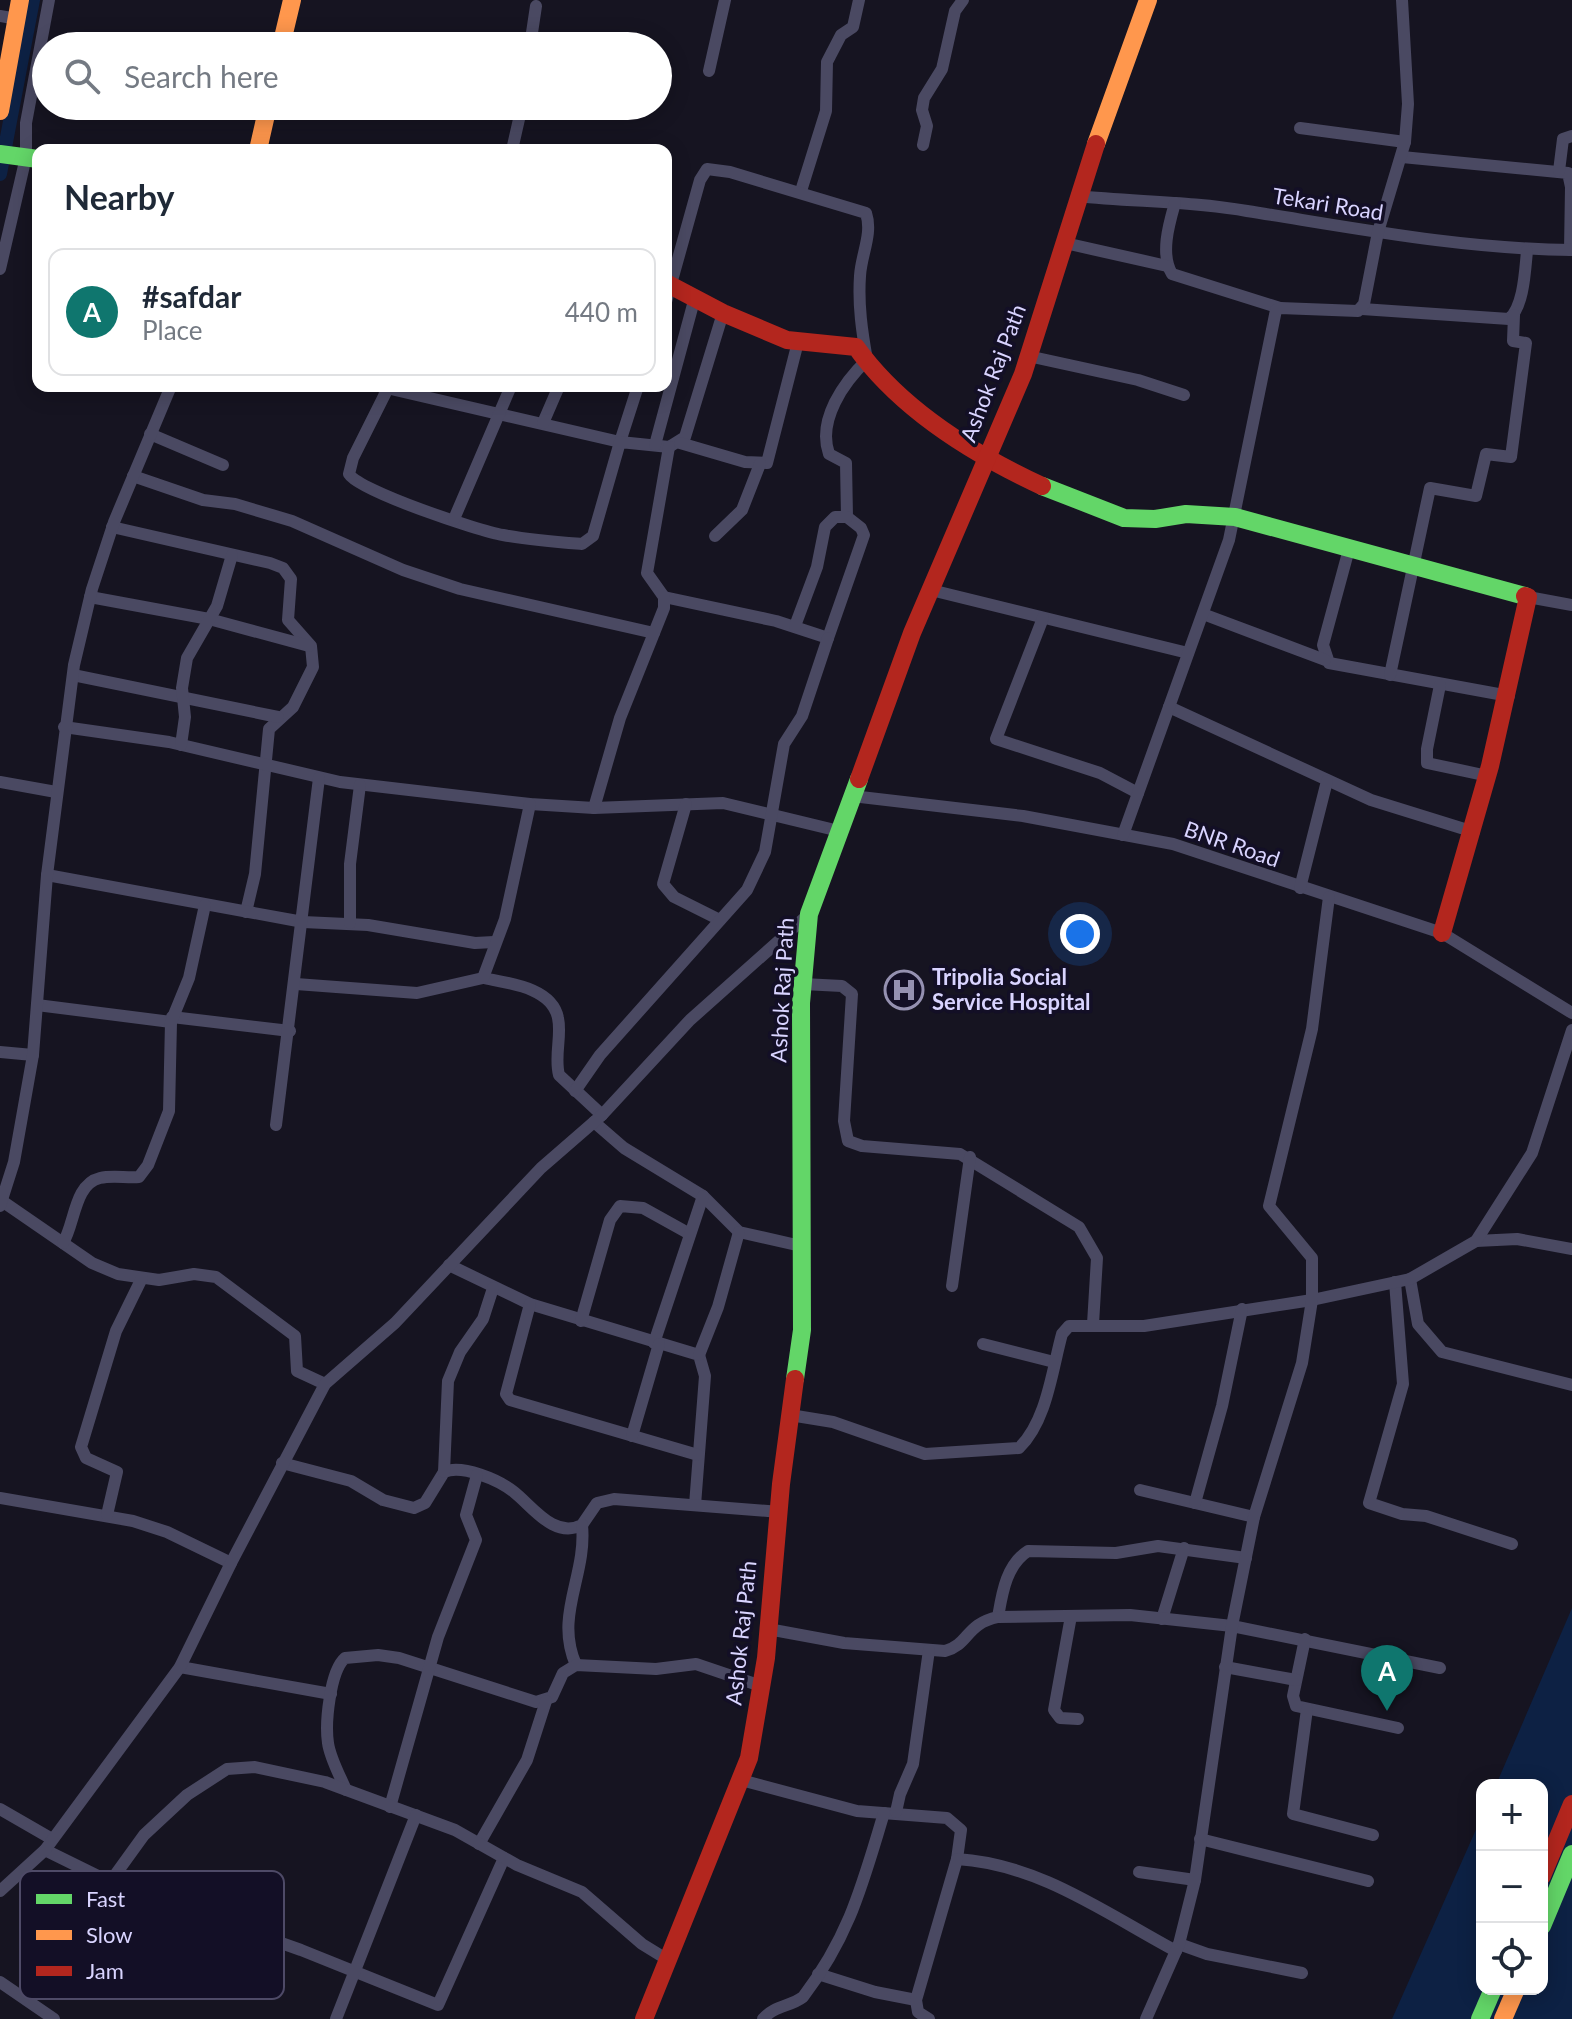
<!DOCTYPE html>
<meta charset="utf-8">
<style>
:root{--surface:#fff;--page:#f2f2f3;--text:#1f2937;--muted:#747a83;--line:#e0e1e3;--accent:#0f766e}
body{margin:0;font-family:Lato,sans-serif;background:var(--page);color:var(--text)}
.controls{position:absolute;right:24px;bottom:24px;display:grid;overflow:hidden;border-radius:16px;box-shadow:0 4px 20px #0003}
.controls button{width:72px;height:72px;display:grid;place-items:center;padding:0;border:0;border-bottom:2px solid var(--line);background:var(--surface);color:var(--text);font:40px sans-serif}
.you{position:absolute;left:1080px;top:934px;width:28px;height:28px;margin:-20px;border:6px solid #fff;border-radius:50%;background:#1a73e8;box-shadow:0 0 0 12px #1a73e833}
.badge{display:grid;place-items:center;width:52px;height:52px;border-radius:50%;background:var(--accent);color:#fff;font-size:26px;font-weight:700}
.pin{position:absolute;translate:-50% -66px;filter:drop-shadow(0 2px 4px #0008)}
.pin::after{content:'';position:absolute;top:42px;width:28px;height:24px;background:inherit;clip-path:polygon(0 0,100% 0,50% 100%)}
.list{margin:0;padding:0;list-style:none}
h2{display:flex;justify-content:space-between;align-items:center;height:104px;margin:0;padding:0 32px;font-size:34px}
h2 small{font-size:26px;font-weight:400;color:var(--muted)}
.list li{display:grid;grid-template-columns:52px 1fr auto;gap:24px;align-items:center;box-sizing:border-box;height:128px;margin:0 16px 16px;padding:0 16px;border:2px solid var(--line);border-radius:16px}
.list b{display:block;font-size:30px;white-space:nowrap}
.list p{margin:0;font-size:26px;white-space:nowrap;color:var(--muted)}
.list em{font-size:26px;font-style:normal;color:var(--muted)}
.icon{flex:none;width:44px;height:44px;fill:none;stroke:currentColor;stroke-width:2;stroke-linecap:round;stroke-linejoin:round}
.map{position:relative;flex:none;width:1572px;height:2019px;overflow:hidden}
.search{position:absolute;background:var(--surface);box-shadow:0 4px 20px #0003;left:32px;top:32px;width:640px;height:88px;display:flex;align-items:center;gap:20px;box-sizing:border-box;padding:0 28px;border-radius:44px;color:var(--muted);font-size:30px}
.panel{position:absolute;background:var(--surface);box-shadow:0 4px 20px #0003;left:32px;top:144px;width:640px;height:248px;border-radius:16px}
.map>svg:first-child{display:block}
</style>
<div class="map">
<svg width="1572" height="2019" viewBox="0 0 1572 2019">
<rect width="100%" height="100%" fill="#161421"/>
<!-- water -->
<path fill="#0d2144" d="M1572 1608V2019H1392L1482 1816V1989H1542V1785H1496Z"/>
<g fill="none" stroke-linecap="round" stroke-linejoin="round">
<!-- canal -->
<path stroke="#0d2144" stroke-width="14" d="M0 174 33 0"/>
<!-- street -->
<g stroke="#4a4962" stroke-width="12">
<path d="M0 16 17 19"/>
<path d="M530 46 536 6"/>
<path d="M709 71 725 0"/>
<path d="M1300 128 1405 142"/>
<path d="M923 145 927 126 922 110 924 98 942 69 955 11 963 0"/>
<path d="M512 150 522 106"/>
<path d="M1402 157 1568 173 1571 187 1570 250"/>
<path d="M1559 171 1563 139 1572 136"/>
<path d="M801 191 826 111 827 62 841 35 853 27 859 0"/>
<path d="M1077 196C1134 202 1191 201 1247 211 1355 228 1462 249 1572 250"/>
<path d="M1175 203C1169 224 1160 254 1172 274L1280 308"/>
<path d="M1065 243 1167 266"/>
<path d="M0 269 26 157V123L49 0"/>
<path d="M1362 309 1509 319C1524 306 1525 270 1527 251"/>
<path d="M1028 356 1138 380 1184 395"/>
<path d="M378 386 620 442 638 386"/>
<path d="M387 390 353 458 349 474C359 491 479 531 503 535 529 540 556 542 582 544L593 536 620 442 669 447 685 437 723 313"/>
<path d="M543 423 559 386"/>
<path d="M150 434 223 465"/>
<path d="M680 443 745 462 767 463 798 342"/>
<path d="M655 445 695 297"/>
<path d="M133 476 203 500 235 504 292 521 403 570 460 589 654 633"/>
<path d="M454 519 511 386"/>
<path d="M112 527 270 563 283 568 291 579 288 620 311 646 313 667 293 707 269 729 255 874 246 912"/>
<path d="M715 536 742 510 760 464"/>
<path d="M1349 549 1323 645 1329 663 1509 696"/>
<path d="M931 590 1188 653"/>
<path d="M90 597 209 619 309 646"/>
<path d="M664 597 776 621 828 638 864 535 861 528 847 517 846 463 829 454C817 420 844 382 867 360 862 332 858 305 860 276 861 255 873 234 866 213L730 172 707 169 700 180 666 302"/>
<path d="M1528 597 1572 605"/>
<path d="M1203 614 1325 660"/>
<path d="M1043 618 996 739 1100 773 1138 793"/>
<path d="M795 626 817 567 825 527 835 517H847"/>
<path d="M73 675 278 717"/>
<path d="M1390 675 1430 488 1476 496 1486 454 1511 457 1526 343 1513 341 1514 315"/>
<path d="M1440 685 1427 749V763L1488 776"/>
<path d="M1169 707 1371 800 1474 832"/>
<path d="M64 727 169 742 340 782 530 804 594 808 723 803 839 831"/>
<path d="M181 745 185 717 182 688 187 658 217 606 232 555"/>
<path d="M0 782 56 792"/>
<path d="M852 796 1023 816 1173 844 1442 933 1572 1013"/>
<path d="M686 804 663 884 674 897 720 920"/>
<path d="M594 808 620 718 664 608V597L647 573 669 447"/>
<path d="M1123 835 1229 540 1276 310 1280 308 1358 311 1364 304 1378 232 1405 142 1408 104 1402 0"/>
<path d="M47 875 303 922 368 925 475 943 494 942"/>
<path d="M1300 888 1327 781"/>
<path d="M350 923V864L360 785"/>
<path d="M483 978C507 983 552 987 558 1018 562 1036 554 1056 559 1075L602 1115"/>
<path d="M296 984 417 993 483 978 505 919 530 804"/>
<path d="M803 984 842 986 852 994 844 1121 848 1141 862 1146 960 1154 1079 1227 1097 1258 1093 1324"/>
<path d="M37 1005 171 1022"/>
<path d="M172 1017 290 1031"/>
<path d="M0 1052 33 1055"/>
<path d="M575 1091 600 1055 747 890 765 852 784 744 802 716 828 638"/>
<path d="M594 1122 624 1148 703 1196 739 1232 801 1246"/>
<path d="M276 1125 319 778"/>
<path d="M2 1201 92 1263 118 1274 159 1280 194 1274 216 1277 295 1336 297 1371 325 1384"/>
<path d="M0 1206 14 1162 33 1055 47 875 74 665 92 589 114 522 171 386"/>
<path d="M1476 1241 1517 1239 1572 1249"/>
<path d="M63 1243C75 1224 74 1184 100 1178 112 1175 126 1178 139 1177L148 1165 169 1111 171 1022 189 978 205 905"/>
<path d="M449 1265 530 1304 699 1355 705 1376 695 1505"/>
<path d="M1410 1279 1418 1324 1442 1352 1572 1385"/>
<path d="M1395 1282 1403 1384 1369 1503 1402 1514 1426 1516 1512 1544"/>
<path d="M952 1286 970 1157"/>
<path d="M530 1304 506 1394 510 1400 698 1455"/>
<path d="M581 1321 610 1220 620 1206 643 1208 688 1233"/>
<path d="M654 1343 703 1196"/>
<path d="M983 1344 1054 1362"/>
<path d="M699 1355 718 1307 739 1232"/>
<path d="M790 1415 833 1422 925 1454 1019 1448C1047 1421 1052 1370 1062 1334L1069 1326H1144L1312 1300 1410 1279 1476 1241 1532 1153 1572 1030"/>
<path d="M632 1436 659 1344"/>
<path d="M282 1463 351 1481 383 1500 414 1508 425 1503 444 1472C462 1464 499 1480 514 1492 533 1507 554 1539 582 1525L597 1503 614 1499 780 1512"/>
<path d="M444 1472 448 1381 460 1352 483 1319 493 1288"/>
<path d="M1140 1490 1254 1517"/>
<path d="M0 1498 133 1521 167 1532 231 1563"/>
<path d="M1195 1503 1222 1406 1242 1309"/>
<path d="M107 1515 117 1472 86 1458 81 1447 116 1331 142 1278"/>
<path d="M1071 1616 1054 1710 1060 1718 1078 1719"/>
<path d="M998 1617C1002 1594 1006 1565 1028 1551L1116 1553 1158 1546 1246 1558"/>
<path d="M1162 1619 1184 1548"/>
<path d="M768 1629 844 1643 945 1651C970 1644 965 1624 998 1617L1130 1615 1232 1626 1440 1668"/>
<path d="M1305 1639 1293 1696 1296 1706 1398 1728"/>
<path d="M576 1665C554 1615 587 1576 582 1525"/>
<path d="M180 1667 331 1694"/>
<path d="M1225 1667 1296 1680"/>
<path d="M1307 1709 1293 1814 1373 1835"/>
<path d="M741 1780 857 1811 947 1818 961 1830 957 1859C1039 1864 1105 1913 1176 1951"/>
<path d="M346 1790C340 1776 330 1758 328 1743 325 1723 330 1671 345 1658L378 1655 399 1658 536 1702 552 1697 563 1673 576 1665 656 1669 696 1664 761 1686"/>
<path d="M390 1807 438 1637 476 1540 466 1515 477 1475"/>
<path d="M0 1809 52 1839"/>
<path d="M896 1812 900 1794 913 1764 929 1650"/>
<path d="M1200 1839 1368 1881"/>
<path d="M479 1844 527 1760 546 1701"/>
<path d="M45 1850 110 1882 301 1950 438 2005 504 1858"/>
<path d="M1139 1872 1195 1880"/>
<path d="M110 1882 144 1835 187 1795 227 1769 255 1767 325 1782 455 1830 517 1865 582 1892 642 1944 668 1960"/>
<path d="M0 1891 45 1850 180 1667 231 1563 325 1384 395 1323 541 1168 602 1115 690 1020 809 914"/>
<path d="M1179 1944 1207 1954 1302 1973"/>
<path d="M818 1974 875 1992 916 2000"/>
<path d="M0 1982 54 2019"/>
<path d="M336 2019 416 1815"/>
<path d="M763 2019C775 2005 790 2007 803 1997 850 1935 862 1885 884 1813"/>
<path d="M929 2019 918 2012 916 2000 957 1859"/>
<path d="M1146 2019 1179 1944 1195 1880 1232 1626 1254 1517 1302 1363 1312 1300V1258L1269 1206 1312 1029 1329 897"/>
</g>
<!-- fast -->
<g stroke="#63d668" stroke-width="18">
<path d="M0 154 38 159"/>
<path d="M1042 486 1124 518 1155 519 1186 514 1235 517 1525 596"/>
<path d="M795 1379 802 1330 801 1003 809 914 859 779"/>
<path d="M1542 1926 1572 1854"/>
<path d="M1480 2019 1493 1989"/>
</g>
<!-- slow -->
<g stroke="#ff974d" stroke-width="18">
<path d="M281 46 292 0"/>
<path d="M0 111 20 0"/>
<path d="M1096 144 1148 0"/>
<path d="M258 150 268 106"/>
<path d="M1503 2019 1516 1989"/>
</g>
<!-- jam -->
<g stroke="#b3261e" stroke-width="18">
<path d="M666 283 723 313 787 340 856 347C901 410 973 454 1042 486"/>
<path d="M859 779 912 633 1023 374 1096 144"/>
<path d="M1442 933 1490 766 1528 597 1525 596"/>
<path d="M1542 1876 1572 1804"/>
<path d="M644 2019 749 1758 766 1658 781 1484 795 1379"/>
</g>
</g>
<!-- icons -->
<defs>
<symbol id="hospital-ring" viewBox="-11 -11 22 22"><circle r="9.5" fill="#130f26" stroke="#9591b1" stroke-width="1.5"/><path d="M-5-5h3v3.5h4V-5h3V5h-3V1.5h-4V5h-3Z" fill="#9591b1"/></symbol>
</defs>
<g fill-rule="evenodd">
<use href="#hospital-ring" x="882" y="968" width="44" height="44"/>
</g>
<g text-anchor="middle" stroke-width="7" stroke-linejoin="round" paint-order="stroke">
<!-- street labels -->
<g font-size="22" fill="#d9d4ff" stroke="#130f26">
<text transform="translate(1328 204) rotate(9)" y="8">Tekari Road</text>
<text transform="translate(993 373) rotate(-69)" y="8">Ashok Raj Path</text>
<text transform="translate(1232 844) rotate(19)" y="8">BNR Road</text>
<text transform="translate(782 990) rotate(-87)" y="8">Ashok Raj Path</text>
<text transform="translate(741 1633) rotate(-84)" y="8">Ashok Raj Path</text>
</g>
<!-- poi labels -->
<g font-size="22" font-weight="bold" fill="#d9d4ff" stroke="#130f26" text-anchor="start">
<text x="932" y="985">Tripolia Social<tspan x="932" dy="25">Service Hospital</tspan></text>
</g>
</g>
<!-- legend -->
<rect x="20" y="1871" width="264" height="128" rx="12" fill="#130f26" stroke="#4e4a67" stroke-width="2"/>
<rect x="36" y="1894" width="36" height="10" fill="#63d668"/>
<rect x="36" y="1930" width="36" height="10" fill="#ff974d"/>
<rect x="36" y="1966" width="36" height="10" fill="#b3261e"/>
<g font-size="22" fill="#d9d4ff">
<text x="86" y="1907">Fast</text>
<text x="86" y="1943">Slow</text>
<text x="86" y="1979">Jam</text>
</g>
</svg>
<div class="controls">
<button>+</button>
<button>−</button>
<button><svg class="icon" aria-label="locate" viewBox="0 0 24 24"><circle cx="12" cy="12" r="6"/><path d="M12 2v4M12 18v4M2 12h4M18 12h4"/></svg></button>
</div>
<div class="you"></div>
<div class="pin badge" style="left:1387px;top:1711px">A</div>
<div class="search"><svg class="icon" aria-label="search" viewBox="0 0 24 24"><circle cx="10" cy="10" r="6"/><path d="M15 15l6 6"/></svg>Search here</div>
<section class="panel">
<h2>Nearby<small></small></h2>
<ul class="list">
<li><span class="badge">A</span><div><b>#safdar</b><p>Place</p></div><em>440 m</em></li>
</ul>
</section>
</div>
